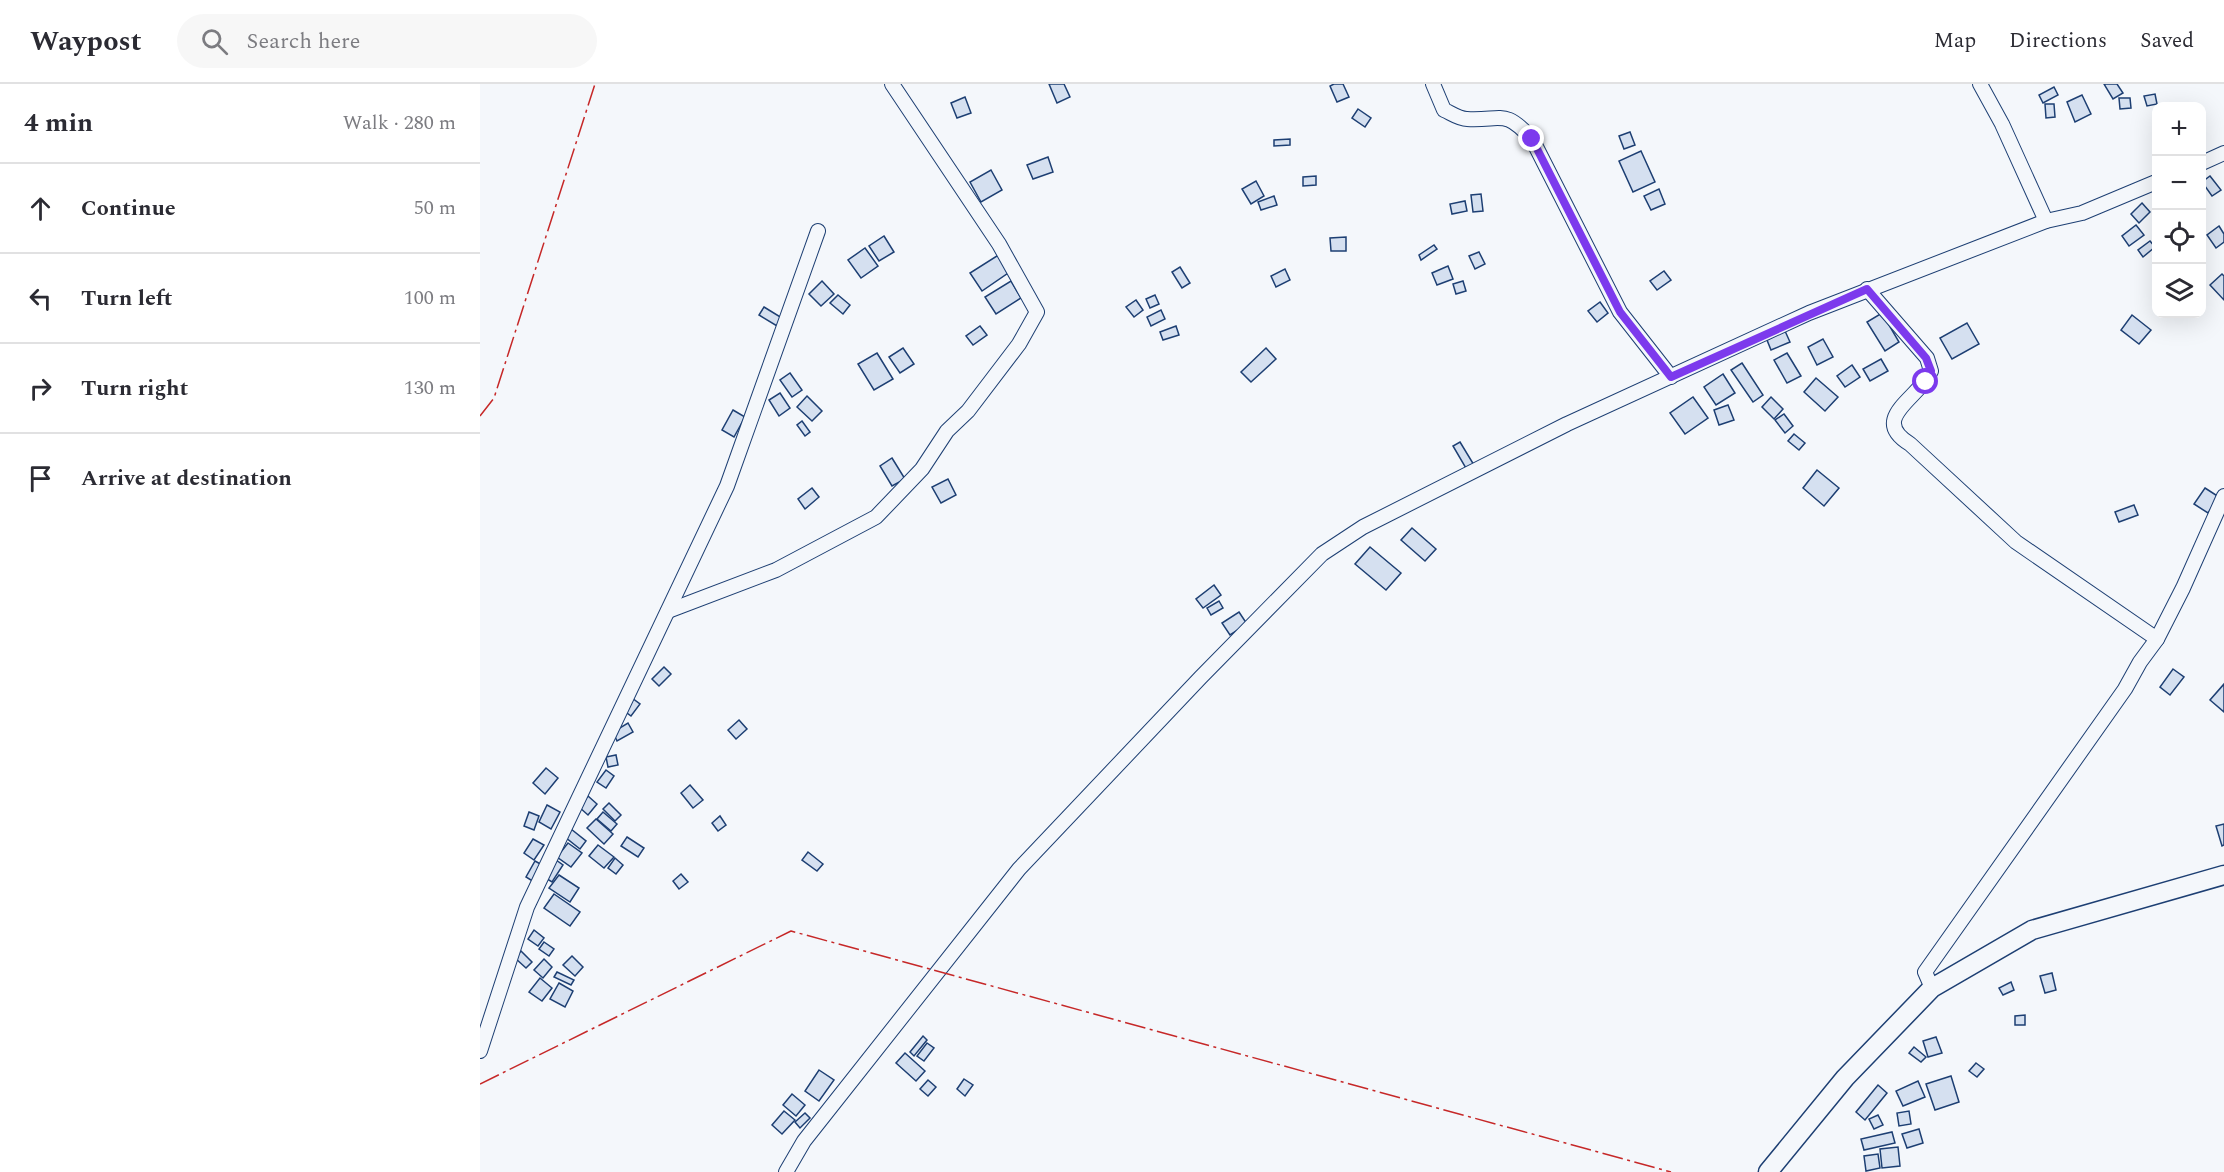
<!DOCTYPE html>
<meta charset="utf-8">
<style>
:root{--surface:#fff;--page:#f7f7f7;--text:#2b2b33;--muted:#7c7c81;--line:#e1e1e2}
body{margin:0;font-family:Spectral,serif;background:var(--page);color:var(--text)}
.controls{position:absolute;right:18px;top:18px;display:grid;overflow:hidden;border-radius:12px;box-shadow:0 6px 24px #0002}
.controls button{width:54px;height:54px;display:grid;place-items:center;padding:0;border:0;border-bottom:2px solid var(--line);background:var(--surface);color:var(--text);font:30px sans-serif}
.stop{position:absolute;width:18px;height:18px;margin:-14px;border:4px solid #7c3aed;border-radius:50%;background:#fff}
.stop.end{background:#7c3aed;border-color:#fff;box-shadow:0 2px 6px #0008}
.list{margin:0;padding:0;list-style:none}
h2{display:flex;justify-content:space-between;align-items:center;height:78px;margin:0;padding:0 24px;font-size:26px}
h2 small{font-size:20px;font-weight:400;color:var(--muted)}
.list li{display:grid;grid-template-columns:39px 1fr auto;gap:18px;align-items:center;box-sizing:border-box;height:90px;padding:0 24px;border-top:2px solid var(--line)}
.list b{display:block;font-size:22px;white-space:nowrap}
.list em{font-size:20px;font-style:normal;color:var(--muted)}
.icon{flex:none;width:33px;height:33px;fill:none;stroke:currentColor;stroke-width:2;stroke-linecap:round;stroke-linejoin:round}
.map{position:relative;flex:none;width:1744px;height:1088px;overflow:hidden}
header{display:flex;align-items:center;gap:36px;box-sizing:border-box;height:84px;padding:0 30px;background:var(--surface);border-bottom:2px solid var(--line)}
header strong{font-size:28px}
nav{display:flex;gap:33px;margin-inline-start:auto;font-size:21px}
.search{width:420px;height:54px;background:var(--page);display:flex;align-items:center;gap:15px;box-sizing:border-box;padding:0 21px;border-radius:33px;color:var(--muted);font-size:22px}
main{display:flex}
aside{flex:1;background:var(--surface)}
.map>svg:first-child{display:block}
</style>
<header>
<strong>Waypost</strong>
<div class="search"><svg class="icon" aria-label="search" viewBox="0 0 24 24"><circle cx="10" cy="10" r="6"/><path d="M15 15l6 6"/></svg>Search here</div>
<nav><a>Map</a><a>Directions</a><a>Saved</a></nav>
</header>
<main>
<aside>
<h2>4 min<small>Walk · 280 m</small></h2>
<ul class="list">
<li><svg class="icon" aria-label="ahead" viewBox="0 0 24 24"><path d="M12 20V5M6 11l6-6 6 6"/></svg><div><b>Continue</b></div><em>50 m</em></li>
<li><svg class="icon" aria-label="left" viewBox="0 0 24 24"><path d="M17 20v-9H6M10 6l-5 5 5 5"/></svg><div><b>Turn left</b></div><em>100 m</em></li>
<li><svg class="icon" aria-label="right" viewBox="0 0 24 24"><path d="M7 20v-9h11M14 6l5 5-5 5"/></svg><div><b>Turn right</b></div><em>130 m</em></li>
<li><svg class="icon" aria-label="arrive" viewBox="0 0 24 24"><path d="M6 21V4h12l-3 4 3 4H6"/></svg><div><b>Arrive at destination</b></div></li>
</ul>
</aside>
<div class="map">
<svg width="1744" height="1088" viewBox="0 0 1744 1088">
<rect width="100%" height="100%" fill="#f4f7fb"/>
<!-- building -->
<g fill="#d5e0f0" stroke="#1d3f73" stroke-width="1.5">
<path d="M569 0H584L590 13 577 19Z"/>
<path d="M854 0H863L869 13 857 18 850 2Z"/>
<path d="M1624 0H1637L1643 9 1633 15Z"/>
<path d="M1574 3 1578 11 1563 19 1559 11Z"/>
<path d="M1675 10 1677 20 1667 22 1664 12Z"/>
<path d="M1602 11 1611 30 1595 38 1587 18Z"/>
<path d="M485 13 491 29 477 34 471 19Z"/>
<path d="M1639 14H1650L1651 24 1640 25Z"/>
<path d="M1565 20H1574L1575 33 1566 34Z"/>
<path d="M878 25 891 34 885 43 872 34Z"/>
<path d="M1150 48 1155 61 1144 65 1139 52Z"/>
<path d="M810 55V61L794 62V56Z"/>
<path d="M1161 67 1175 98 1153 108 1139 77Z"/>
<path d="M568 73 573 88 553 95 547 81Z"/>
<path d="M511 86 522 106 501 118 490 98Z"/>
<path d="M836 92V101L823 102V93Z"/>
<path d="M1730 92 1741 106 1732 112 1722 98Z"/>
<path d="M776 97 784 112 771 120 762 105Z"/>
<path d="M1179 105 1185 120 1171 126 1164 112Z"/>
<path d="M1001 110 1003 127 993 128 991 111Z"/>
<path d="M794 112 797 121 781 126 778 118Z"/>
<path d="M985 117 987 127 972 130 970 120Z"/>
<path d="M1662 119 1670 128 1659 139 1651 130Z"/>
<path d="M1656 141 1664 151 1649 162 1642 152Z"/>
<path d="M1739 142 1744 150V158L1736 164 1727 151Z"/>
<path d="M404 152 414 168 399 177 389 162Z"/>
<path d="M866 153V167H851L850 154Z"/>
<path d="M1670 157 1675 163 1663 173 1658 166Z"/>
<path d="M954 161 957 165 941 176 939 171Z"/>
<path d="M385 164 398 182 381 194 368 176Z"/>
<path d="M999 168 1005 180 995 185 989 172Z"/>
<path d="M520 170 531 187 502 207 490 189Z"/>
<path d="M968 182 973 195 957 201 952 189Z"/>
<path d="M700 183 710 199 702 204 692 188Z"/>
<path d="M805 185 810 196 796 203 791 192Z"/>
<path d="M1184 187 1191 196 1177 206 1170 197Z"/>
<path d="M1742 190 1744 192V216L1730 201Z"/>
<path d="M342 197 354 210 341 222 329 210Z"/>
<path d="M531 197 541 214 516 230 505 213Z"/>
<path d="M983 197 986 207 976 210 973 200Z"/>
<path d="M358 211 370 221 363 230 350 219Z"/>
<path d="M675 211 679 220 670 224 666 215Z"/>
<path d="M656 216 663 226 654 233 646 223Z"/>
<path d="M1120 218 1128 229 1117 238 1108 227Z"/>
<path d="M284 223 302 234 297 242 279 231Z"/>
<path d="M681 226 685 235 671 242 667 233Z"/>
<path d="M1402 229 1419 258 1405 267 1387 238Z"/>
<path d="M1652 231 1671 246 1659 260 1641 246Z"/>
<path d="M1487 239 1499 260 1472 275 1460 254Z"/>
<path d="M500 242 507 251 493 261 486 252Z"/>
<path d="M696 242 699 251 683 256 680 248Z"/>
<path d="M1305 247 1310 258 1291 266 1287 256Z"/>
<path d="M1343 255 1353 273 1337 281 1328 263Z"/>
<path d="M423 264 434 280 420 289 409 273Z"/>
<path d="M786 264 796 275 771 298 761 288Z"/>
<path d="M397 269 413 295 394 306 378 280Z"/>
<path d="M1307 269 1321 292 1307 299 1294 276Z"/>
<path d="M1401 275 1408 287 1390 297 1383 285Z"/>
<path d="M1262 279 1283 311 1273 318 1251 286Z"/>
<path d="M1372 281 1380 293 1365 303 1357 292Z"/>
<path d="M310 289 322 306 312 313 300 296Z"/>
<path d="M1243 290 1255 309 1236 321 1224 303Z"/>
<path d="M1336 294 1358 313 1345 327 1324 308Z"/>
<path d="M300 309 310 324 299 332 289 316Z"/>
<path d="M327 312 342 327 332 337 317 323Z"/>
<path d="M1213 313 1228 334 1205 350 1190 329Z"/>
<path d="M1291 313 1303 325 1294 335 1282 323Z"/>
<path d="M1248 321 1254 336 1239 341 1234 326Z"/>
<path d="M253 326 265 333 254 353 242 346Z"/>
<path d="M1304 330 1313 342 1305 349 1295 336Z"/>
<path d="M322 337 330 348 325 352 317 341Z"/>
<path d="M1314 350 1325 359 1319 366 1308 357Z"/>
<path d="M980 358 994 381 987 386 973 362Z"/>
<path d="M412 374 425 395 412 402 400 382Z"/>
<path d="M1337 386 1359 404 1344 422 1323 404Z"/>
<path d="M468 395 476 411 461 419 452 403Z"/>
<path d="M332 404 339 413 325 425 318 415Z"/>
<path d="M1725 404 1739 413 1728 429 1714 420Z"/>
<path d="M1654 421 1658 431 1639 438 1635 428Z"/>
<path d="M932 444 956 465 945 477 921 456Z"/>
<path d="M890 463 921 489 906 506 875 480Z"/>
<path d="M734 501 741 511 723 524 716 515Z"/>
<path d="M739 517 743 524 731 531 727 524Z"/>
<path d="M759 528 767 540 750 551 742 539Z"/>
<path d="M184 583 191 590 179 602 172 595Z"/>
<path d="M1693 585 1704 593 1690 611 1680 603Z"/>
<path d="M1744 600V628L1730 616Z"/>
<path d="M152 614 160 620 151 632 143 626Z"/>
<path d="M259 636 267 645 256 655 248 646Z"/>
<path d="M148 639 153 648 137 657 133 648Z"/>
<path d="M136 671 138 681 128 683 126 673Z"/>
<path d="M66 684 78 694 65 710 53 699Z"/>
<path d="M126 686 134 692 126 704 117 698Z"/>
<path d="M210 701 223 716 213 724 201 709Z"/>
<path d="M108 712 117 720 108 731 99 723Z"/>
<path d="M129 719 141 731 135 737 123 725Z"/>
<path d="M67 721 80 728 71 745 59 738Z"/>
<path d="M49 728 59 732 54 746 44 742Z"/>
<path d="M123 728 137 740 131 747 117 735Z"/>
<path d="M240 732 246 741 238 747 232 739Z"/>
<path d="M116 735 133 750 124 760 107 744Z"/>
<path d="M1744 740V761L1742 762 1736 742Z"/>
<path d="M91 745 106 757 100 765 85 753Z"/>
<path d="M147 753 164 764 158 773 141 762Z"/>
<path d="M53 755 64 761 54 776 44 769Z"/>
<path d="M88 759 102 769 91 783 77 773Z"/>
<path d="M118 761 134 773 124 784 109 772Z"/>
<path d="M328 768 343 780 337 787 322 776Z"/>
<path d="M135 774 143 781 136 790 128 784Z"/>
<path d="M76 776 83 781 72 798 64 793Z"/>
<path d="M55 777 64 782 54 798 46 793Z"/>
<path d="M201 790 208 798 199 805 193 797Z"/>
<path d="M79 791 99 804 90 818 69 804Z"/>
<path d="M74 810 100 828 90 842 64 824Z"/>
<path d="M54 846 64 854 58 862 48 855Z"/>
<path d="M64 858 74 865 69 872 59 865Z"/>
<path d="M41 867 52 878 46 884 35 874Z"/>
<path d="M92 872 103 883 95 892 83 881Z"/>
<path d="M64 875 72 883 63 894 54 886Z"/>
<path d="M77 888 94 896 91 901 74 893Z"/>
<path d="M1572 889 1576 906 1565 909 1560 892Z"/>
<path d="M60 894 72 904 62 917 49 908Z"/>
<path d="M1531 898 1534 906 1523 911 1519 904Z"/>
<path d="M79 899 93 907 85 923 70 915Z"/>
<path d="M1545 931V941H1535V932Z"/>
<path d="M443 952 447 956 434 972 430 968Z"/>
<path d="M1456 953 1462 969 1448 973 1443 957Z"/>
<path d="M447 959 454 964 444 977 437 972Z"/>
<path d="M1434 963 1446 973 1441 978 1429 969Z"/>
<path d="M425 969 445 987 436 997 416 979Z"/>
<path d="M1496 979 1504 985 1497 993 1489 987Z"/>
<path d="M339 986 354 996 339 1017 325 1007Z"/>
<path d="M1471 992 1479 1018 1455 1026 1446 1000Z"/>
<path d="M484 995 493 1001 485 1012 477 1005Z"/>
<path d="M448 996 456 1003 448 1012 440 1005Z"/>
<path d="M1438 997 1445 1013 1423 1022 1416 1007Z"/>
<path d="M1398 1001 1407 1009 1385 1036 1376 1028Z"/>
<path d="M312 1010 325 1021 316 1032 303 1021Z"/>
<path d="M304 1027 315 1036 302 1050 292 1041Z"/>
<path d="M1429 1027 1431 1040 1419 1042 1417 1029Z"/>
<path d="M325 1029 330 1034 320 1044 315 1038Z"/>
<path d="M1398 1031 1403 1041 1394 1045 1389 1035Z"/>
<path d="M1439 1045 1443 1059 1427 1064 1422 1050Z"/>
<path d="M1412 1048 1415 1059 1384 1066 1381 1055Z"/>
<path d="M1418 1063 1420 1082 1402 1084 1400 1065Z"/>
<path d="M1398 1070 1400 1084 1386 1087 1384 1072Z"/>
</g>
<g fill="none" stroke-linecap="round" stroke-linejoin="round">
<defs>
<g id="minor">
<path d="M953 0 964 26C971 29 979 35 987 35 1022 37 1024 24 1052 55L1140 228 1191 293"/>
<path d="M1500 0 1522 40 1566 137"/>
<path d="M1722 79 1744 69"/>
<path d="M1387 205 1447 274 1451 287C1440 314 1388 334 1430 360L1536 458 1677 555 1703 504 1744 412"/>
<path d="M188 527 296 486 396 433 442 385 467 347 488 327 539 260 557 228 519 160 412 0"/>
<path d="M1452 904 1445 888 1645 605 1660 578 1677 555"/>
<path d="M0 967 47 823 247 402 338 147"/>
<path d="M306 1088 324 1057 539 785 721 593 842 470 883 443 1087 340 1329 229 1566 137 1602 129 1676 98"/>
</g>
<path id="secondary" d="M1288 1088 1365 994 1452 904 1552 846 1744 791"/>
</defs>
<!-- minor casing -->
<use href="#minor" stroke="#1d3f73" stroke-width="16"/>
<!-- secondary casing -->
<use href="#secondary" stroke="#1d3f73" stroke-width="21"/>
<!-- minor -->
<use href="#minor" stroke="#f4f7fb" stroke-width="14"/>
<!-- secondary -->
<use href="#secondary" stroke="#f4f7fb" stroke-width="18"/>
<!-- power -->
<g stroke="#c62828" stroke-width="1.5" stroke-dasharray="21 4.5 3 4.5" stroke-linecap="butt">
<path d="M0 332 14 314 115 0"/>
<path d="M0 1000 311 847 1191 1088"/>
</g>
</g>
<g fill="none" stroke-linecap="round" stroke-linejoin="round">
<!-- route -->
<path stroke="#7c3aed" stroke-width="8" d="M1052 55 1140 228 1191 293 1387 205 1446 274 1451 287 1446 298"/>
</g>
</svg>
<div class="controls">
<button>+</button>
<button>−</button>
<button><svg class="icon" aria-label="locate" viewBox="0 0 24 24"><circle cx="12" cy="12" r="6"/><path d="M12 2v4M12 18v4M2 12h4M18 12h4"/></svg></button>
<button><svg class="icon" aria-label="layers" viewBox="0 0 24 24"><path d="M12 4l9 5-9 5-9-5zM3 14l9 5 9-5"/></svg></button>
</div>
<div class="stop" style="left:1446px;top:298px"></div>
<div class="stop end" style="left:1052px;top:55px"></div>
</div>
</main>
